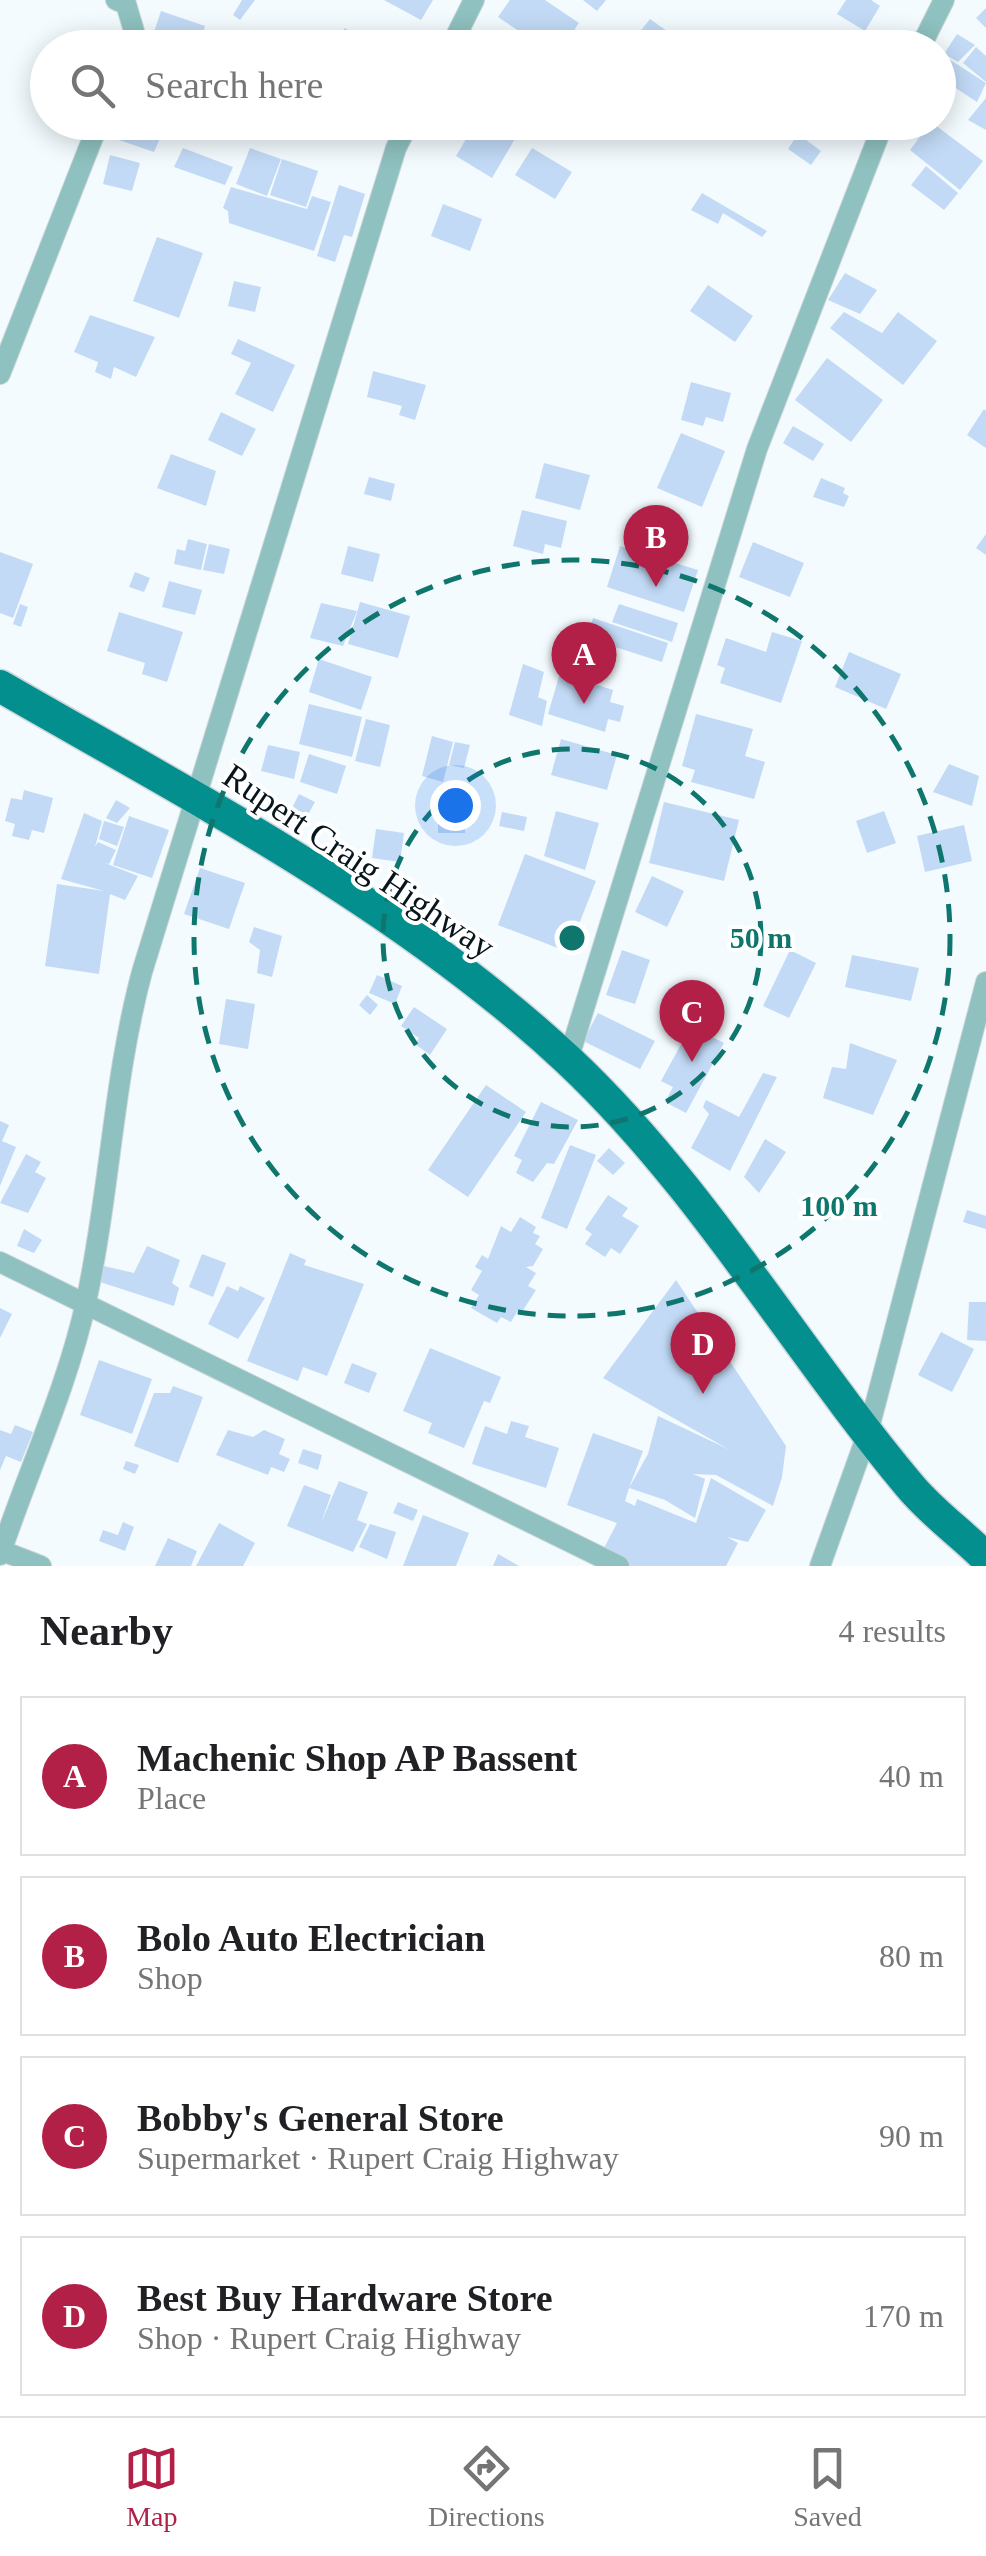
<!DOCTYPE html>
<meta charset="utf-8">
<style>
:root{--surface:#fff;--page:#f2f2f2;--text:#202124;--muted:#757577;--line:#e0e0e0;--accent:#b22047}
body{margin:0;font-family:"Times New Roman",serif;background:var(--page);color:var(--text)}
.you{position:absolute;left:455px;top:805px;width:35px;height:35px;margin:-25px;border:8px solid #fff;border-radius:50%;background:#1a73e8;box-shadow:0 0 0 15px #1a73e833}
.badge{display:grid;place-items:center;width:65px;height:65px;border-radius:50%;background:var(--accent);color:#fff;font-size:32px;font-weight:700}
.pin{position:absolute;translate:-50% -82px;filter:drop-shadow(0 2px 5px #0008)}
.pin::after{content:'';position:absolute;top:52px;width:35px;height:30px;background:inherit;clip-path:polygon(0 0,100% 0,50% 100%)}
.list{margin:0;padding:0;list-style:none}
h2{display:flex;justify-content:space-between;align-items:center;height:130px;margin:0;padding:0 40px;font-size:42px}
h2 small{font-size:32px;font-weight:400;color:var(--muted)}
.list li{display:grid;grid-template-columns:65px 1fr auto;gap:30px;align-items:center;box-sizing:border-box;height:160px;margin:0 20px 20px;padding:0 20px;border:2px solid var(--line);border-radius:0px}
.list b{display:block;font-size:38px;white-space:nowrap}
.list p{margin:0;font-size:32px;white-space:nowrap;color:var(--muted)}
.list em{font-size:32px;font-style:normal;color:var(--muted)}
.icon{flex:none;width:55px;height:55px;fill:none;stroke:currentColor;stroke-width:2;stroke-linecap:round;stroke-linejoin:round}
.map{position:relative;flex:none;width:986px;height:1566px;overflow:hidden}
.search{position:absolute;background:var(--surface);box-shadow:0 5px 25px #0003;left:30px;right:30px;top:30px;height:110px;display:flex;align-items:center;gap:25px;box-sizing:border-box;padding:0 35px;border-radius:55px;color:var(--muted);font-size:38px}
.sheet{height:850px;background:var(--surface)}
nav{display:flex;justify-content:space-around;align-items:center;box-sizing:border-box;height:140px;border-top:2px solid var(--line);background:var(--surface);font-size:28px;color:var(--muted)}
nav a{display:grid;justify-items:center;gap:5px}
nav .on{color:var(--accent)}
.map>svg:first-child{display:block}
</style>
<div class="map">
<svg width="986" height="1566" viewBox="0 0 986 1566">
<rect width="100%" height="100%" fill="#f3fbfe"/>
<!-- building -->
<g fill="#c2daf6">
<path d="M242 0H255L240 20 233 15Z"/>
<path d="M384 0H433L421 20Z"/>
<path d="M510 0H545L579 23 562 48H544L498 17Z"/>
<path d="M583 0H606L597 11Z"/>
<path d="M846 0H871L880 6 865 31 837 14Z"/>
<path d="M986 8V28L976 18Z"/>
<path d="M161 11 205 26 198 48 152 38Z"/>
<path d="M650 19 691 48H627Z"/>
<path d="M345 28 370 48H329Z"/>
<path d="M957 34 975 45 958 62 944 54Z"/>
<path d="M976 47 986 56V82L963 63Z"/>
<path d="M949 59 986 83 977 102 939 77Z"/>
<path d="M939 81 953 99 946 105 939 96Z"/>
<path d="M986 98V130L968 120Z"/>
<path d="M115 122H151L165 127 154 152 110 137Z"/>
<path d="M207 122H235L231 138 205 128Z"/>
<path d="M251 122H292L289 134Z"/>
<path d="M476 122H492L516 137 492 178 456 156Z"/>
<path d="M836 122H862L855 137Z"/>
<path d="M931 122 983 161 960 190 910 150Z"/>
<path d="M798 134 821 151 811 165 788 149Z"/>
<path d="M183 148 233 167 225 185 174 167Z"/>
<path d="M250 148 281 159 267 196 236 184Z"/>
<path d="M532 148 572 172 555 199 515 175Z"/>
<path d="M110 155 140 163 132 191 103 184Z"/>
<path d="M282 159 318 171 306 207 270 195Z"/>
<path d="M926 166 958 193 944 210 911 185Z"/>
<path d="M339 185 365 194 352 237 344 235 335 262 317 256Z"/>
<path d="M231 187 307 209 312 196 331 202 314 251 229 223 228 211 223 208Z"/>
<path d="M702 193 767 231 762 237 723 213 718 224 691 210Z"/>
<path d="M443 204 482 219 470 251 431 236Z"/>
<path d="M157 237 203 253 179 318 133 301Z"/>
<path d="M845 273 877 290 860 314 828 300Z"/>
<path d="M234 281 261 287 255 312 228 306Z"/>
<path d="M708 285 753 316 735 342 690 311Z"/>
<path d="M844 312 882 333 898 312 937 341 903 385 830 328Z"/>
<path d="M90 315 155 337 136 377 114 367 111 379 95 372 98 362 74 352Z"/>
<path d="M238 339 295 365 273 412 235 394 251 363 231 354Z"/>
<path d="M827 358 883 400 851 442 795 400Z"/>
<path d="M373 371 426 385 415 420 399 415 402 406 367 397Z"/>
<path d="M691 382 731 393 723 422 706 417 703 426 681 420Z"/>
<path d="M984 409 986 411V448L967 435Z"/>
<path d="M221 412 256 429 242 456 208 440Z"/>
<path d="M793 426 824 444 813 461 783 443Z"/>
<path d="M681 433 725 451 702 507 657 488Z"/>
<path d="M171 454 216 471 206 506 157 488Z"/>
<path d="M544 463 590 475 580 510 535 498Z"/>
<path d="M369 477 395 484 391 501 364 494Z"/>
<path d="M821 478 845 488 843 493 849 496 844 507 813 497Z"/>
<path d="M522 510 567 521 561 548 545 544 543 554 513 546Z"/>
<path d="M986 534V555L976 548Z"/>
<path d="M188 539 207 544 201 570 174 564 177 549 185 551Z"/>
<path d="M753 542 804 563 790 597 739 577Z"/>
<path d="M209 544 230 549 224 574 203 570Z"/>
<path d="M348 546 380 554 373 582 341 574Z"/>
<path d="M620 546 698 570 684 612 607 587Z"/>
<path d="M0 552 33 564 13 618 0 613Z"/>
<path d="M135 572 150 578 144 592 129 587Z"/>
<path d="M169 581 202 590 195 615 162 607Z"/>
<path d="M360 602 410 616 398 658 348 644Z"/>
<path d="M321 603 357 611 343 646 310 638Z"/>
<path d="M20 604 28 607 21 627 13 624Z"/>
<path d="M619 604 678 623 672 642 612 622Z"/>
<path d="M119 612 183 632 167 682 142 674 145 663 107 651Z"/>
<path d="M593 618 668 643 662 662 587 638Z"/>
<path d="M772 632 802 641 781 703 720 683 725 668 717 665 726 638 766 652Z"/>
<path d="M849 652 901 674 886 709 835 687Z"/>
<path d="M319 659 372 677 361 710 309 692Z"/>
<path d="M523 664 544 672 538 697 547 701 542 726 509 715Z"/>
<path d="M560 673 613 690 610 702 624 706 620 722 608 719 605 732 548 714Z"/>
<path d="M309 704 362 717 352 757 299 744Z"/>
<path d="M696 714 753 729 745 756 765 762 754 799 691 782 695 770 682 766Z"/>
<path d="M366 719 390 725 380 767 355 761Z"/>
<path d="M432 736 453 742 443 782 422 776Z"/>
<path d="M561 739 617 755 607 790 551 775Z"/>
<path d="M455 742 470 745 464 768 449 765Z"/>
<path d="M268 745 300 752 294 779 261 771Z"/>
<path d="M309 754 346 766 337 794 300 782Z"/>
<path d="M949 764 979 776 972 806 933 792Z"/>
<path d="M24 790 53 798 44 833 32 830 29 840 12 836 15 824 5 821 11 798 22 800Z"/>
<path d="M299 794 315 802 304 822 289 814Z"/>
<rect x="438" y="797" width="27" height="36"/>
<path d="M116 800 130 808 117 823 106 818Z"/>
<path d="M664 802 739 820 724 881 649 863Z"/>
<path d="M556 811 599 823 585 870 544 856Z"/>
<path d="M884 811 896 843 867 853 856 821Z"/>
<path d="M502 812 527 817 524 831 499 826Z"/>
<path d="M84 813 102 821 95 847 98 842 116 850 109 864 105 863 138 876 125 900 110 894 99 974 45 966 57 884 104 891 61 879Z"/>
<path d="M129 816 169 830 152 878 113 865Z"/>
<path d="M104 821 124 827 117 846 99 839Z"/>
<path d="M964 825 972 861 925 872 917 836Z"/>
<path d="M376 829 404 833 400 862 372 858Z"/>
<path d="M525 854 596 881 568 952 498 925Z"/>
<path d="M200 868 245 883 229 929 184 914Z"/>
<path d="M652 876 684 891 667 927 635 912Z"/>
<path d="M254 927 282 936 272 977 257 973 260 950 249 942Z"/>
<path d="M622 950 650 960 635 1004 606 995Z"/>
<path d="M790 950 816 963 789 1018 763 1006Z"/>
<path d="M852 955 919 968 911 1001 845 987Z"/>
<path d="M377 975 402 986 395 1004 369 993Z"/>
<path d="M367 995 378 1005 370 1015 359 1005Z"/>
<path d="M226 999 255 1004 248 1049 219 1044Z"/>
<path d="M414 1007 447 1029 430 1055 415 1044 419 1038 401 1026Z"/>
<path d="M598 1013 655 1041 640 1069 583 1041Z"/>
<path d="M691 1026 724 1043 686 1113 665 1102 673 1087 661 1081Z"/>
<path d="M850 1043 897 1060 873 1115 823 1098 832 1067 846 1069Z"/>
<path d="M763 1073 777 1077 730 1171 691 1148 709 1114 703 1107 706 1100 739 1117Z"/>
<path d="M486 1085 526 1112 468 1197 428 1170Z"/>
<path d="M541 1102 578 1120 554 1164 547 1163 533 1182 516 1173 522 1160 514 1156Z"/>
<path d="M0 1121 9 1125 2 1141 16 1147 0 1186Z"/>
<path d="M765 1139 786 1152 759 1193 744 1177Z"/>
<path d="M570 1145 596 1155 567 1229 541 1218Z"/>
<path d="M609 1148 625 1163 613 1175 597 1161Z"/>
<path d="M26 1154 41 1162 35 1172 46 1178 28 1213 0 1203Z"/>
<path d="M608 1195 628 1208 622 1216 639 1226 620 1254 611 1248 605 1257 585 1244 592 1234 585 1229Z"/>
<path d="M967 1210 986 1216V1229L963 1222Z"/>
<path d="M520 1217 536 1227 533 1233 540 1236 535 1244 543 1249 533 1266 526 1267 536 1273 528 1286 536 1290 522 1312 518 1310 511 1322 501 1317 497 1323 471 1308 479 1295 471 1290 482 1271 475 1267 482 1255 488 1259 501 1226 511 1232Z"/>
<path d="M24 1229 42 1240 34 1253 17 1246Z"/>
<path d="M147 1246 180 1260 172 1283 179 1288 174 1306 100 1282 104 1266 134 1273Z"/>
<path d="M290 1253 306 1260 304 1265 364 1284 327 1376 303 1367 298 1381 247 1361Z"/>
<path d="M202 1254 226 1263 213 1297 189 1287Z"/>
<path d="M676 1280 786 1446 782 1477 773 1506 716 1475 693 1474 705 1479 695 1518 665 1500 629 1488 625 1501 635 1506 637 1499 696 1523 711 1478 766 1510 748 1542 727 1537 738 1543 726 1566H631L602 1552 617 1523 567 1505 593 1433 643 1451 629 1488 648 1454 658 1416 728 1449 603 1378Z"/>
<path d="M227 1286 238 1291 240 1286 265 1298 238 1339 208 1324Z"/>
<path d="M969 1302H986V1341L967 1340Z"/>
<path d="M0 1308 12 1314 0 1338Z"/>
<path d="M941 1332 974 1349 952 1392 918 1375Z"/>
<path d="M430 1348 501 1377 490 1403 484 1401 464 1448 428 1433 432 1423 403 1411Z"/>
<path d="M99 1360 152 1379 132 1434 80 1415Z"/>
<path d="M352 1363 377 1373 369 1393 344 1383Z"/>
<path d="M173 1386 203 1397 178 1463 134 1446 154 1393H170Z"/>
<path d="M511 1421 529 1426 525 1437 559 1448 546 1488 472 1464 485 1426 507 1434Z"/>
<path d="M15 1425 33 1432 21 1462 6 1456 0 1470V1430L11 1434Z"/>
<path d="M228 1430 253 1437 264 1430 285 1439 279 1454 290 1459 284 1472 271 1467 268 1475 216 1455Z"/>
<path d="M303 1449 322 1455 318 1470 298 1463Z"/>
<path d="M126 1461 139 1465 135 1474 123 1469Z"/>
<path d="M339 1481 368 1492 357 1520 367 1524 353 1552 287 1526 304 1485 331 1495 321 1523Z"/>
<path d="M398 1502 418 1510 413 1521 393 1513Z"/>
<path d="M423 1515 469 1533 456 1566H403Z"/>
<path d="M123 1522 134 1527 125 1551 99 1541 103 1530 118 1535Z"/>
<path d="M219 1523 255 1543 243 1566H196Z"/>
<path d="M370 1524 396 1532 387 1559 359 1547Z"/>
<path d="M168 1538 197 1551 191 1566H155Z"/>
<path d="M498 1554 519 1566H493Z"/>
</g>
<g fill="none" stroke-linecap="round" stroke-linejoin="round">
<defs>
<g id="street">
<path d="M116 0 126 4 134 31 128 48"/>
<path d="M450 48 474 0"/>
<path d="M920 48 944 0"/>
<path d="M0 374 99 122"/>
<path d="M568 1060 757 449 884 122"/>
<path d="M0 1262 619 1566"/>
<path d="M0 1550 41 1566"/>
<path d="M0 1555C27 1474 68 1385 86 1302 110 1192 113 1080 142 972L396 148 409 122"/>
<path d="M820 1566 868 1432 986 982"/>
</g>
<path id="primary" d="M0 686C194 798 403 906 568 1060 701 1185 793 1346 909 1485 932 1513 961 1533 986 1558"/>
</defs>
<!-- street casing -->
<use href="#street" stroke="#cdd6da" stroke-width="22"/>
<!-- primary casing -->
<use href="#primary" stroke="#cdd6da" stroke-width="35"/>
<!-- street -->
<use href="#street" stroke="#8ec1bf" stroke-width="20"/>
<!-- primary -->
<use href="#primary" stroke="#038f8d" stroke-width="32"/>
</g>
<!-- distance rings -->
<g fill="none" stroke="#0f766e" stroke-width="5" stroke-dasharray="18 12">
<circle cx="572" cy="938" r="189"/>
<circle cx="572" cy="938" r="378"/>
</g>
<g text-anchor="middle" stroke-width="8" stroke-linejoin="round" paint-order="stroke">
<!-- street labels -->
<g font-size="35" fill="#07161c" stroke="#fff">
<text transform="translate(359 861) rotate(34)" y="12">Rupert Craig Highway</text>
</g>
</g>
<circle cx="572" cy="938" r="15" fill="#0f766e" stroke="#fff" stroke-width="5"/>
<g font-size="30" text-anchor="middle" font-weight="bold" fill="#0f766e" stroke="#fff" stroke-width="8" stroke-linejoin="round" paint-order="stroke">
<text x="761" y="948">50 m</text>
<text x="839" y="1216">100 m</text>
</g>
</svg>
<div class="you"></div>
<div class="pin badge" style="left:584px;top:704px">A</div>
<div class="pin badge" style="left:656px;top:587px">B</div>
<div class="pin badge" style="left:692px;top:1062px">C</div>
<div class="pin badge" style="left:703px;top:1394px">D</div>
<div class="search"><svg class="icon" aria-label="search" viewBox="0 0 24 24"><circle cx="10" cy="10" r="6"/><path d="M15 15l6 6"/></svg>Search here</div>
</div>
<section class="sheet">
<h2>Nearby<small>4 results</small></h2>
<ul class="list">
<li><span class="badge">A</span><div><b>Machenic Shop AP Bassent</b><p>Place</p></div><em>40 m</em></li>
<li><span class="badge">B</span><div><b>Bolo Auto Electrician</b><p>Shop</p></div><em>80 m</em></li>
<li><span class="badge">C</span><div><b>Bobby's General Store</b><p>Supermarket · Rupert Craig Highway</p></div><em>90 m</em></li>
<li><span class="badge">D</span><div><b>Best Buy Hardware Store</b><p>Shop · Rupert Craig Highway</p></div><em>170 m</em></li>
</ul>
</section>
<nav>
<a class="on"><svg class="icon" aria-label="map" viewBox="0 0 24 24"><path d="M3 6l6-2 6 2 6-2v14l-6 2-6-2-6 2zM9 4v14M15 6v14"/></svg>Map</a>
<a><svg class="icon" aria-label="directions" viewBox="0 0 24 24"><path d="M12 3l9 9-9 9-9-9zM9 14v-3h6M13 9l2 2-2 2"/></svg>Directions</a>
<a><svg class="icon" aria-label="saved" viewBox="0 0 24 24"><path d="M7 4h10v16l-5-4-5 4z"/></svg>Saved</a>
</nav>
